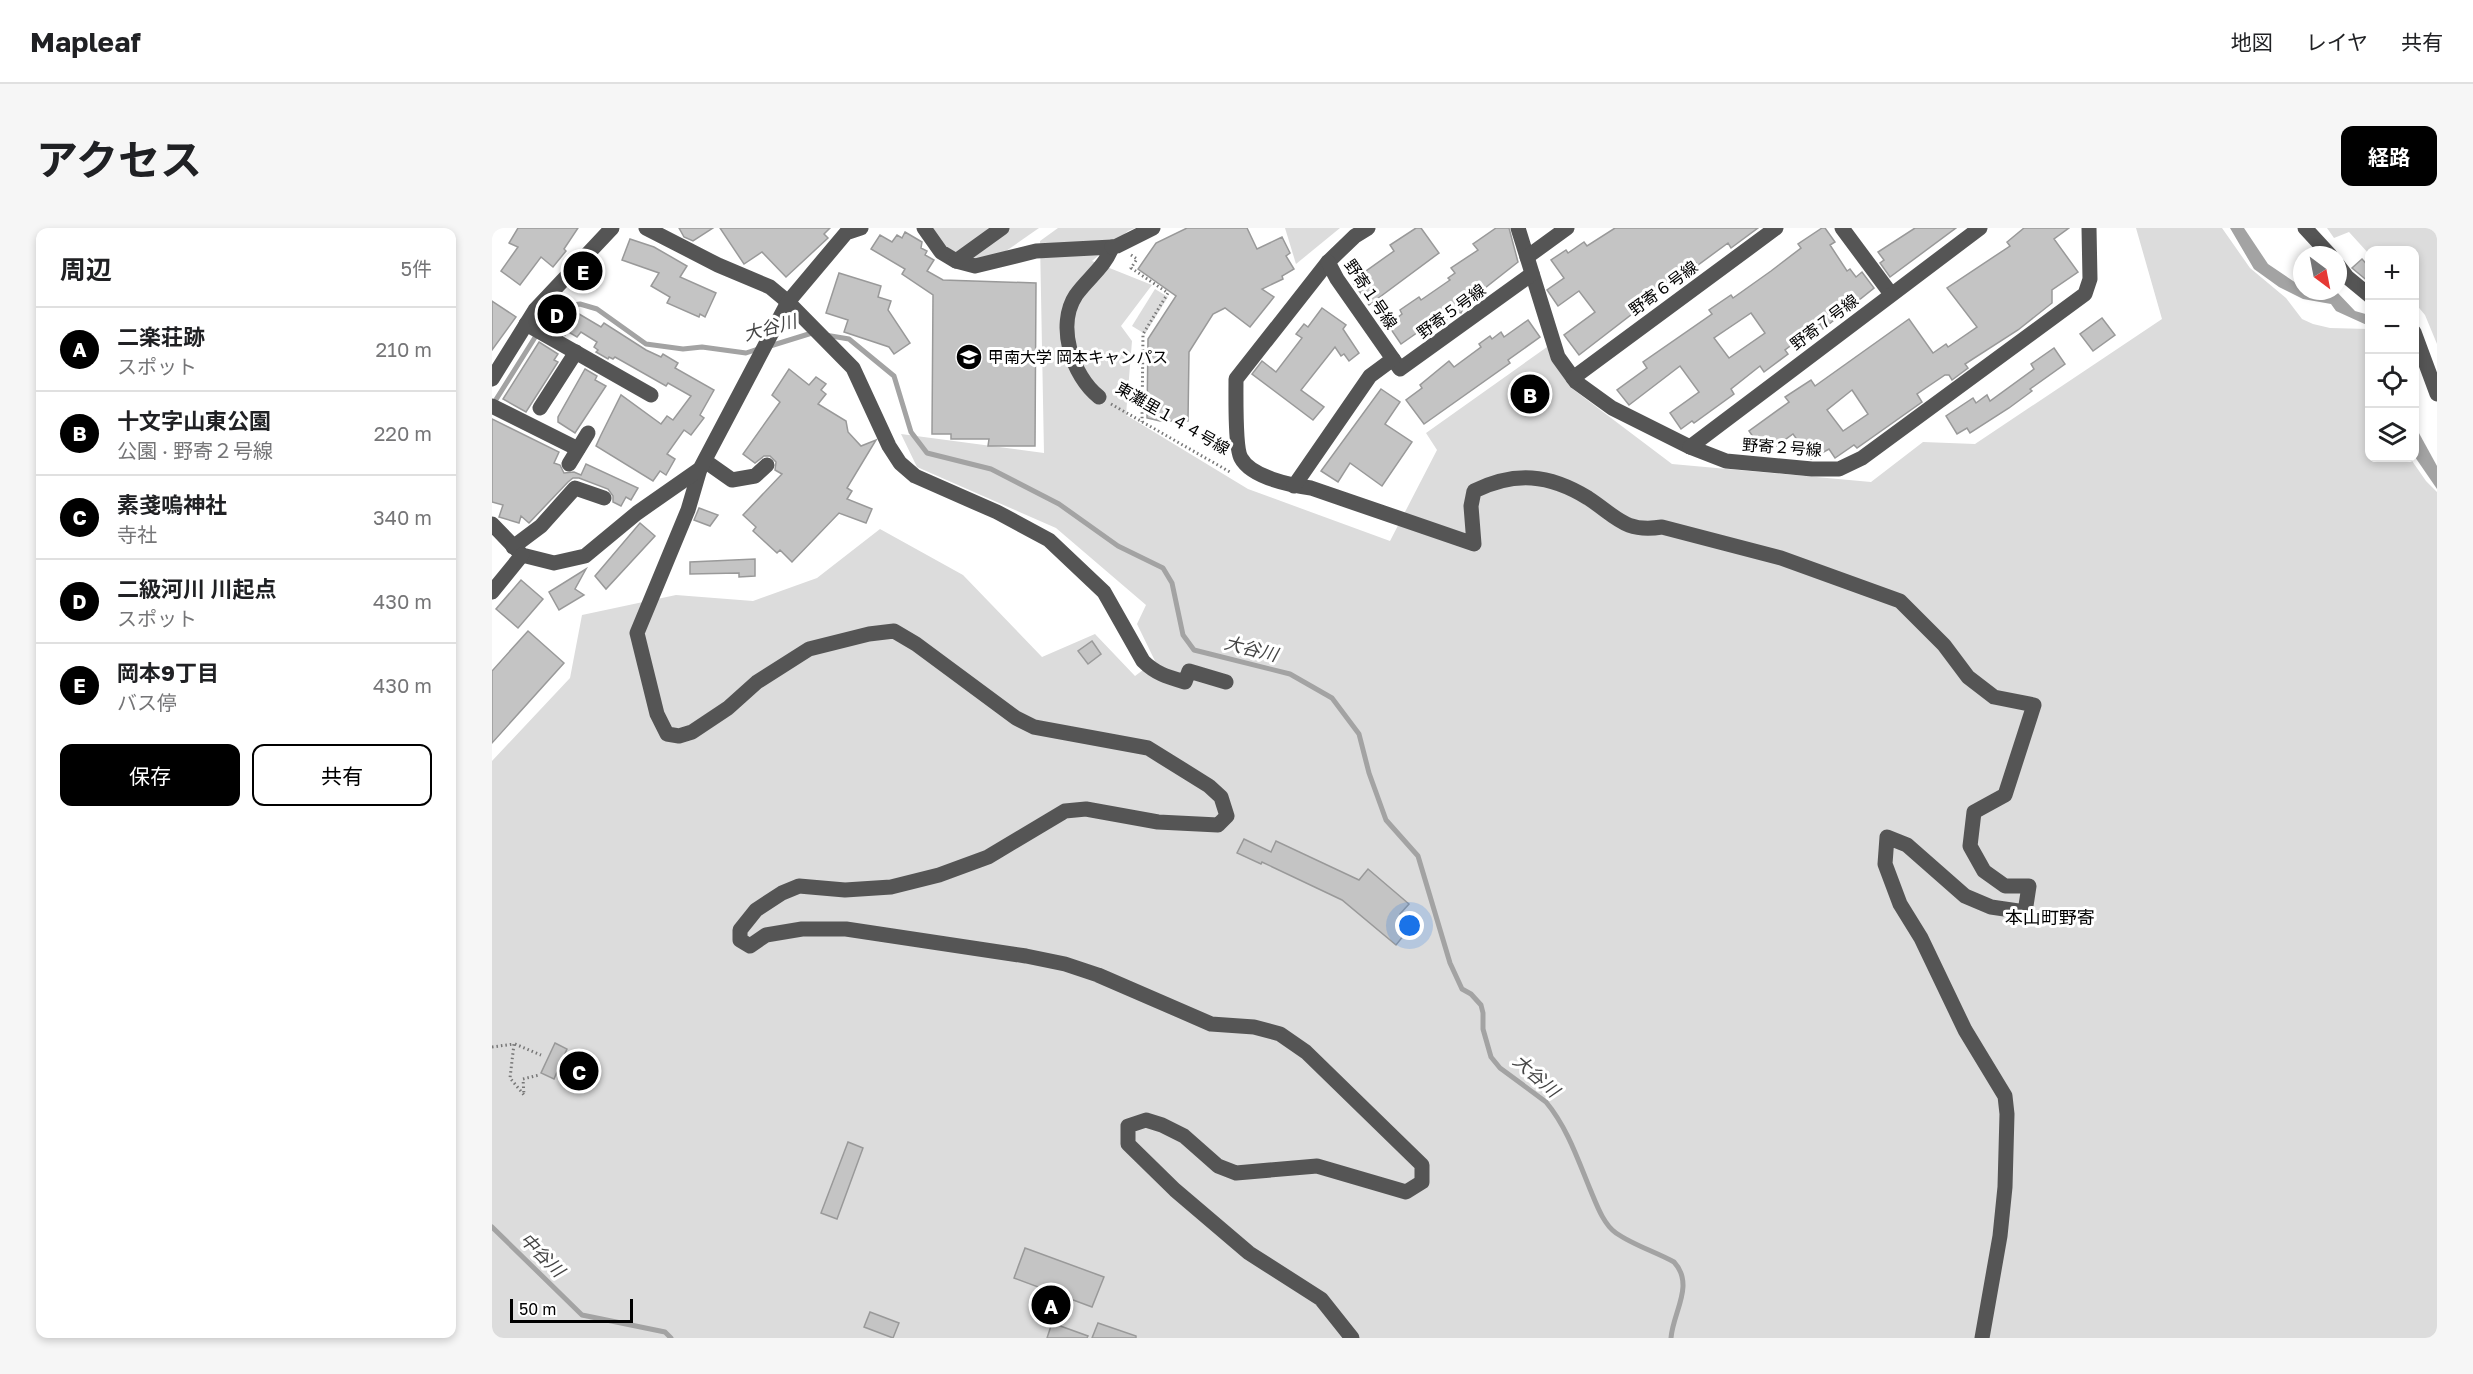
<!DOCTYPE html>
<html lang="ja">
<meta charset="utf-8">
<style>
:root{--surface:#fff;--page:#f6f6f6;--text:#202124;--muted:#757577;--line:#e0e0e0;--accent:#000}
body{margin:0;font-family:"Golos Text","Noto Sans JP",sans-serif;background:var(--page);color:var(--text)}
.controls{position:absolute;right:18px;top:18px;display:grid;overflow:hidden;border-radius:12px;box-shadow:0 3px 9px #0003}
.controls button{width:54px;height:54px;display:grid;place-items:center;padding:0;border:0;border-bottom:2px solid var(--line);background:var(--surface);color:var(--text);font:30px sans-serif}
.compass{position:absolute;left:1801px;top:18px;width:54px;height:54px;border-radius:50%;background:var(--surface);box-shadow:0 3px 9px #0003;rotate:148deg}
.scale{position:absolute;left:18px;bottom:15px;width:123px;box-sizing:border-box;padding-left:6px;border:3px solid #000;border-top:0;font-size:16px;line-height:21px;white-space:nowrap;color:#000;-webkit-text-stroke:4px #fff;paint-order:stroke}
.you{position:absolute;left:918px;top:698px;width:21px;height:21px;margin:-15px;border:4px solid #fff;border-radius:50%;background:#1a73e8;box-shadow:0 0 0 9px #1a73e833}
.badge{display:grid;place-items:center;width:39px;height:39px;border-radius:50%;background:var(--accent);color:#fff;font-size:20px;font-weight:700}
.pin{position:absolute;translate:-50% -50%;border:3px solid #fff;box-shadow:0 2px 6px #0006}
.list{margin:0;padding:0;list-style:none}
h2{display:flex;justify-content:space-between;align-items:center;height:78px;margin:0;padding:0 24px;font-size:26px}
h2 small{font-size:20px;font-weight:400;color:var(--muted)}
.list li{display:grid;grid-template-columns:39px 1fr auto;gap:18px;align-items:center;box-sizing:border-box;height:84px;padding:0 24px;border-top:2px solid var(--line)}
.list b{display:block;font-size:22px;white-space:nowrap}
.list p{margin:0;font-size:20px;white-space:nowrap;color:var(--muted)}
.list em{font-size:20px;font-style:normal;color:var(--muted)}
.actions{display:flex;gap:12px;padding:18px 24px}
.actions a{flex:1;padding:14px 0;border:2px solid var(--accent);border-radius:12px;text-align:center;font-size:21px;color:var(--accent)}
.actions .main{background:var(--accent);color:#fff}
.icon{flex:none;width:33px;height:33px;fill:none;stroke:currentColor;stroke-width:2;stroke-linecap:round;stroke-linejoin:round}
.map{position:relative;flex:none;width:1945px;height:1110px;overflow:hidden;border-radius:12px}
header{display:flex;align-items:center;gap:36px;box-sizing:border-box;height:84px;padding:0 30px;background:var(--surface);border-bottom:2px solid var(--line)}
header strong{font-size:28px}
nav{display:flex;gap:33px;margin-inline-start:auto;font-size:21px}
.intro{display:flex;align-items:center;justify-content:space-between;box-sizing:border-box;height:144px;padding:0 36px}
h1{margin:0;font-size:42px}
.button{padding:15px 27px;border-radius:12px;background:var(--accent);color:#fff;font-size:21px;font-weight:700}
main{display:flex;gap:36px;padding:0 36px}
aside{flex:1;background:var(--surface);border-radius:12px;box-shadow:0 3px 9px #0003}
.map>svg:first-child{display:block}
</style>
<header>
<strong>Mapleaf</strong>
<nav><a>地図</a><a>レイヤ</a><a>共有</a></nav>
</header>
<div class="intro"><h1>アクセス</h1><a class="button">経路</a></div>
<main>
<aside>
<h2>周辺<small>5件</small></h2>
<ul class="list">
<li><span class="badge">A</span><div><b>二楽荘跡</b><p>スポット</p></div><em>210 m</em></li>
<li><span class="badge">B</span><div><b>十文字山東公園</b><p>公園 · 野寄２号線</p></div><em>220 m</em></li>
<li><span class="badge">C</span><div><b>素戔嗚神社</b><p>寺社</p></div><em>340 m</em></li>
<li><span class="badge">D</span><div><b>二級河川 川起点</b><p>スポット</p></div><em>430 m</em></li>
<li><span class="badge">E</span><div><b>岡本9丁目</b><p>バス停</p></div><em>430 m</em></li>
</ul>
<div class="actions"><a class="main">保存</a><a>共有</a></div>
</aside>
<div class="map">
<svg width="1945" height="1110" viewBox="0 0 1945 1110">
<rect width="100%" height="100%" fill="#fff"/>
<!-- green -->
<g fill="#dcdcdc">
<path d="M438 0H504L465 28 450 20Z"/>
<path d="M517 0H547L504 30 474 31Z"/>
<path d="M566 0H643L636 3 600 33 660 57 629 98 640 113 634 187 756 261 898 313 945 222 934 205 1055 119 1061 134 1078 159 1180 236 1379 254 1431 214 1483 216 1670 91 1644 0H1730L1758 40 1794 70 1810 91 1821 96 1838 100 1877 101 1878 230H1918L1934 253 1945 264V1110H0V533L78 450 90 387 184 367 261 373 325 350 388 301 471 347 550 429 603 406 643 448 663 433 645 396 654 377 564 300 425 239 409 206 552 225 548 13Z"/>
<path d="M793 0H848L804 36Z"/>
<path d="M1835 0H1945V116L1933 87 1923 75 1922 22H1878L1877 26 1857 4 1842 10Z"/>
<path d="M663 61 676 69 653 106 640 98Z"/>
</g>
<!-- water -->
<g fill="#a3a3a3">
<path d="M1738 0H1752L1776 36 1810 59V63H1844L1863 83 1877 87V98L1844 83 1839 76 1811 71 1787 59 1762 41Z"/>
<path d="M1922 196 1945 238V261L1923 229Z"/>
</g>
<g fill="none" stroke-linecap="round" stroke-linejoin="round">
<!-- stream -->
<g stroke="#a3a3a3" stroke-width="5">
<path d="M333 107 357 111 402 148 419 204 435 225 499 241 567 276 626 318 671 340 680 355 691 407 702 422 798 446 840 470 867 506 877 545 894 592 926 628 958 735 970 761 979 766 989 777 991 785V801L999 829 1008 840 1054 874C1075 899 1086 932 1098 961 1104 975 1111 996 1124 1005 1141 1017 1164 1024 1182 1034 1203 1057 1181 1084 1179 1110"/>
<path d="M278 118 320 105"/>
<path d="M0 178 52 95 68 79 88 76 105 81 154 116 191 121 210 119 254 125 266 121"/>
<path d="M0 999 90 1087 173 1104 179 1110"/>
</g>
</g>
<!-- building -->
<g fill="#c4c4c4" stroke="#999" stroke-width="1.5" fill-rule="evenodd">
<path d="M26 0H86L72 21 74 23 61 39 49 29 28 57 9 43 26 19 17 15Z"/>
<path d="M187 0H221L201 13 192 9Z"/>
<path d="M228 0H338L332 6 336 10 294 49 270 24 252 36Z"/>
<path d="M695 0H755L765 21 790 9 798 25 794 28 802 41 790 48 791 51 770 61 782 69 758 99 733 80 721 86 697 124 696 193H668L655 190 656 111 684 68 646 41 664 15Z"/>
<path d="M924 0H929L947 25 877 77 860 53 902 23 898 17Z"/>
<path d="M1004 0H1017L1026 34 974 75 969 85 956 82 954 96 951 98 939 95 909 116 896 97 910 86 908 82 927 69 929 72 958 52 956 50 963 45 959 40 986 22 981 16Z"/>
<path d="M1123 0H1266L1239 20 1236 15 1206 37 1204 35 1159 65 1162 69 1087 127 1072 107 1103 84 1087 63 1066 78 1055 62 1072 50 1059 32 1074 22 1076 25 1092 14 1095 18Z"/>
<path d="M1330 0H1333L1343 14 1338 17 1355 43 1358 41 1364 49 1370 44 1382 60 1331 101 1328 96 1293 122 1296 126 1272 144 1268 138 1239 161 1242 166 1202 195 1200 193 1189 201 1178 185 1207 164 1188 138 1137 177 1125 162 1155 140 1151 134 1220 86 1217 82 1239 67 1241 70 1279 43 1309 20 1306 16ZM1259 85 1273 105 1237 130 1222 110Z"/>
<path d="M1423 0H1464L1398 49 1388 35 1392 32 1386 24Z"/>
<path d="M1532 0H1577L1562 11 1586 44 1560 62V75L1526 102 1473 136 1476 140 1460 152 1457 147H1453L1425 166 1430 174 1365 220 1362 217 1343 230 1337 221 1319 231 1301 206 1273 226 1257 203 1297 174 1293 169 1319 152 1323 158 1417 91 1441 125 1454 116 1456 119 1485 99 1455 60 1518 18 1515 14ZM1360 162 1376 186 1351 203 1335 182Z"/>
<path d="M413 4 430 14 429 20 435 23 433 27 442 32 435 43 451 52 544 55 543 218H496L497 211H459V206H440L441 67 410 46 413 41 379 21 388 7 400 14 405 7 410 10Z"/>
<path d="M138 11 162 19 195 38 188 49 224 65 213 89 208 86 207 89 175 75 178 69 159 58 167 45 130 32Z"/>
<path d="M1870 31 1878 40V55L1860 40Z"/>
<path d="M347 45 389 58 386 69 399 73 396 82 418 115 402 126 397 119 352 104 356 92 334 85Z"/>
<path d="M0 73 24 89 0 122Z"/>
<path d="M830 80 854 97 851 101 867 125 857 133 852 126 849 128 843 119 809 162 832 179 821 192 760 146 770 133 784 144 810 110 804 106 812 96 816 99Z"/>
<path d="M82 83 109 99 112 95 154 122 169 129 171 126 186 135 183 140 222 162 208 187 212 190 199 207 192 202 175 226 183 231 174 247 168 243 161 253 104 218 109 207 129 167 169 196 175 188 181 192 199 168 176 155 174 158 123 129 121 131 117 129 116 131 104 124 106 122 102 119 105 114 89 104 85 109 75 103 73 107 63 101 73 84 79 87Z"/>
<path d="M1610 90 1623 107 1601 123 1588 106Z"/>
<path d="M1036 92 1048 109 1016 132 1018 135 932 196 914 172 930 160 928 157 957 133 962 139 989 119 987 116 998 108 1000 111 1009 104 1012 109Z"/>
<path d="M47 114 66 126 62 132 66 134 34 184 11 171Z"/>
<path d="M1562 120 1573 136 1538 161 1540 163 1517 180 1478 205 1475 200 1465 206 1454 188 1481 170 1484 175 1495 167 1498 173 1542 141 1539 136Z"/>
<path d="M93 141 105 148 103 152 114 158 83 205 66 194V189Z"/>
<path d="M297 141 317 157 324 149 334 156 329 162 334 166 326 176 354 193 356 204 369 218 384 212 355 260 360 263 355 271 380 281 374 295 347 285 300 334 288 322 285 325 261 303 264 299 251 287 290 246 283 242 284 234 278 228H272L263 235 251 226 288 174 280 167Z"/>
<path d="M889 161 908 174 893 196 920 214 890 258 858 235 846 254 829 243Z"/>
<path d="M0 191 67 224 62 235 68 237 72 245 82 244 89 247 94 236 146 260 139 272 134 269 129 278 121 274V268L116 261 87 250H81L76 254 37 295 29 288 27 295 7 289 11 277 0 274Z"/>
<path d="M207 280 226 287 218 298 202 292Z"/>
<path d="M148 295 163 308 114 361 103 348Z"/>
<path d="M263 331V348L247 349V345L198 346V334Z"/>
<path d="M94 341 83 361 92 367 67 382 57 364Z"/>
<path d="M29 352 51 371 26 400 4 381Z"/>
<path d="M36 403 72 435 0 515V443Z"/>
<path d="M600 413 609 426 596 436 586 423Z"/>
<path d="M752 611 779 624 784 613 867 652 876 641 917 676 908 686 921 696 904 717 850 672 770 634 769 636 745 625Z"/>
<path d="M63 815 75 821 62 851 49 845Z"/>
<path d="M356 914 371 920 345 991 329 985Z"/>
<path d="M533 1020 612 1049 600 1079 522 1050Z"/>
<path d="M378 1084 407 1095 401 1110 372 1099Z"/>
<path d="M560 1095 596 1108 595 1110H555Z"/>
<path d="M606 1095 644 1108V1110H600Z"/>
</g>
<g fill="none" stroke-linecap="round" stroke-linejoin="round">
<!-- path -->
<g stroke="#777" stroke-width="3" stroke-dasharray="1.5 3" stroke-linecap="butt">
<path d="M639 27 645 31 639 40 676 65 651 106 650 194"/>
<path d="M619 176 738 244"/>
<path d="M23 816 49 827"/>
<path d="M0 819 22 816 18 850 32 867 31 851 47 847"/>
</g>
<!-- minor -->
<g stroke="#555" stroke-width="15">
<path d="M154 0 226 37 278 59 296 74 361 140 397 218 408 235 423 248 505 284 557 312 612 364 651 433C664 446 676 449 693 454L697 443 734 454"/>
<path d="M432 0 449 24 464 33 483 38 544 23 620 19C613 39 596 50 584 67 564 97 580 148 607 169"/>
<path d="M876 0 863 8 836 34 744 151C744 166 743 220 749 230 759 249 798 257 819 260L982 316 979 278 982 263C1023 243 1057 246 1096 270 1125 289 1133 305 1170 299L1289 330 1408 373 1452 417 1476 449 1502 469 1542 477 1513 567 1482 584 1478 618 1492 643 1513 658H1537L1533 684 1499 679 1473 668 1415 617 1395 609 1393 636 1408 676 1429 710 1473 802 1513 868 1515 886 1513 959 1508 1008 1490 1110"/>
<path d="M1026 0 1066 129 1084 154 1120 180 1198 219 1234 233 1320 241H1347L1370 230 1593 66 1598 51 1597 0"/>
<path d="M1350 0 1399 66"/>
<path d="M1813 0 1838 27"/>
<path d="M620 19 625 18 661 0"/>
<path d="M1035 29 1075 0"/>
<path d="M464 33 510 0"/>
<path d="M836 34 845 51 908 141 1040 46"/>
<path d="M1846 37 1855 49 1878 68"/>
<path d="M34 96 159 167"/>
<path d="M1922 104 1945 166"/>
<path d="M1081 150 1284 0"/>
<path d="M0 151 43 82 120 0"/>
<path d="M0 178 86 221"/>
<path d="M48 180 84 124"/>
<path d="M1198 219 1488 0"/>
<path d="M213 233 240 252 263 248 275 237"/>
<path d="M77 236 96 205"/>
<path d="M208 241 196 282 145 405 165 486 175 506 187 508 200 504 236 480 265 454 317 421 377 406 402 403 424 416 524 490 542 499 656 520 717 558 729 569 735 588 726 597 666 594 594 581 573 583 496 629 447 647 399 659 353 662 307 658 290 665 264 682 248 702V712L258 718 274 707 310 701H354L534 728 573 736 606 747 719 796 762 799 788 806 814 824 930 937V954L914 964 825 938 744 945 726 938 692 908 670 897 654 892 636 898V916L683 962 757 1025 829 1071 860 1110"/>
<path d="M802 258 878 148 901 131"/>
<path d="M0 296 30 327 62 335 93 328 145 285 208 241 296 74 354 5 369 0"/>
<path d="M21 319 49 298 83 260 112 270"/>
<path d="M0 364 30 327"/>
</g>
</g>
<!-- icons -->
<defs>
<symbol id="university-disc" viewBox="-11 -11 22 22"><circle r="9.5" fill="#000" stroke="#fff"/><path d="M0-5L7-2L0 1L-7-2ZM-4 1L0 2.5L4 1V4Q0 6-4 4Z" fill="#fff"/></symbol>
</defs>
<g fill-rule="evenodd">
<use href="#university-disc" x="462" y="114" width="30" height="30"/>
</g>
<g text-anchor="middle" stroke-width="6" stroke-linejoin="round" paint-order="stroke">
<!-- street labels -->
<g font-size="16" fill="#000" stroke="#fff">
<text transform="translate(1171 60) rotate(-36)" y="6">野寄６号線</text>
<text transform="translate(879 66) rotate(56)" y="6">野寄１号線</text>
<text transform="translate(959 83) rotate(-36)" y="6">野寄５号線</text>
<text transform="translate(1332 94) rotate(-37)" y="6">野寄７号線</text>
<text transform="translate(681 190) rotate(30)" y="6">東灘里１４４号線</text>
<text transform="translate(1290 219) rotate(4)" y="6">野寄２号線</text>
</g>
<!-- poi labels -->
<g font-size="16" fill="#000" stroke="#fff" text-anchor="start">
<text x="496" y="135">甲南大学 岡本キャンパス</text>
</g>
<!-- water labels -->
<g font-size="18" font-style="italic" fill="#444" stroke="#fff">
<text transform="translate(278 100) rotate(-15)" y="6">大谷川</text>
<text transform="translate(759 421) rotate(14)" y="6">大谷川</text>
<text transform="translate(1044 848) rotate(41)" y="6">大谷川</text>
<text transform="translate(50 1027) rotate(45)" y="6">中谷川</text>
</g>
<!-- neighbourhood labels -->
<g font-size="18" fill="#000" stroke="#fff">
<text x="1558" y="696">本山町野寄</text>
</g>
</g>
</svg>
<div class="controls">
<button>+</button>
<button>−</button>
<button><svg class="icon" aria-label="locate" viewBox="0 0 24 24"><circle cx="12" cy="12" r="6"/><path d="M12 2v4M12 18v4M2 12h4M18 12h4"/></svg></button>
<button><svg class="icon" aria-label="layers" viewBox="0 0 24 24"><path d="M12 4l9 5-9 5-9-5zM3 14l9 5 9-5"/></svg></button>
</div>
<svg class="compass" viewBox="-18 -18 36 36"><path d="M0-13l5 13h-10z" fill="#e53935"/><path d="M0 13l5-13h-10z" fill="#757577"/></svg>
<div class="scale">50 m</div>
<div class="you"></div>
<div class="pin badge" style="left:559px;top:1077px">A</div>
<div class="pin badge" style="left:1038px;top:166px">B</div>
<div class="pin badge" style="left:87px;top:843px">C</div>
<div class="pin badge" style="left:65px;top:86px">D</div>
<div class="pin badge" style="left:91px;top:43px">E</div>
</div>
</main>
